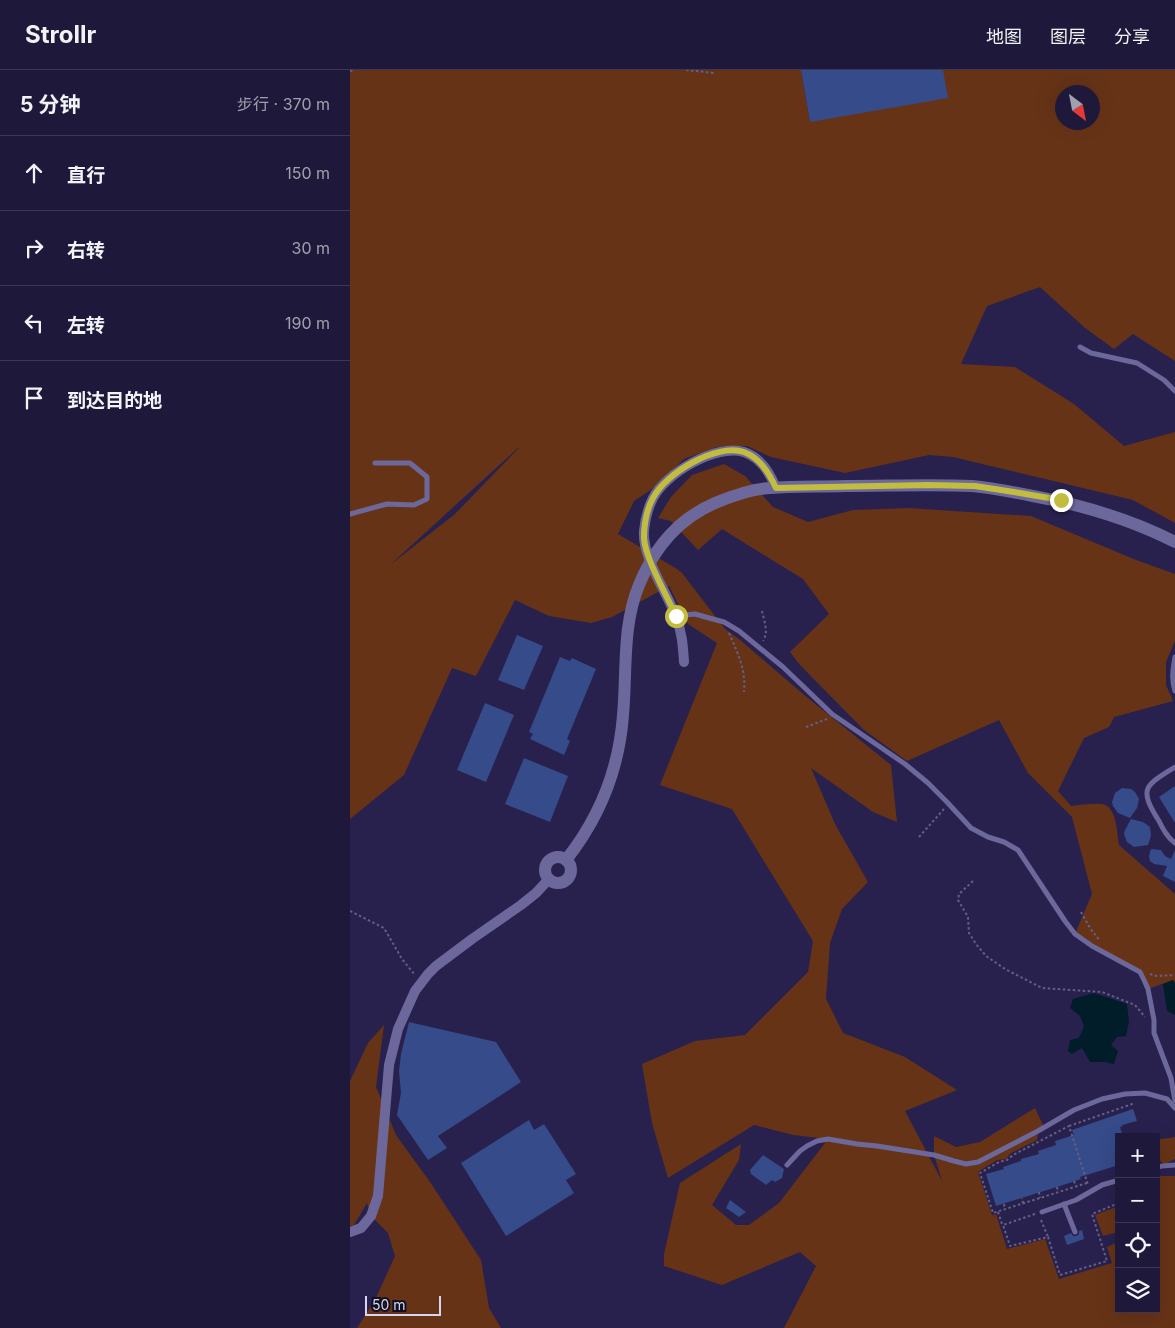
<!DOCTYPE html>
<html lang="zh">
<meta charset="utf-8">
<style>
:root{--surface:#1e193a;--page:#2b2645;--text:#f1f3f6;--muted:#a1a0af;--line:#3c3854}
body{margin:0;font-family:Inter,"Noto Sans SC",sans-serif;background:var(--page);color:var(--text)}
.controls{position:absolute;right:15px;bottom:15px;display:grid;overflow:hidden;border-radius:0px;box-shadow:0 5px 20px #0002}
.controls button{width:45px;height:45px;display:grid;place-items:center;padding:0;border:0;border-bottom:1px solid var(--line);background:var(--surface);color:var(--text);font:25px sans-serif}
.compass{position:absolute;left:705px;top:15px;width:45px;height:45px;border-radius:50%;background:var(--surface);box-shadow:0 5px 20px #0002;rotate:148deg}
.scale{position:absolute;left:15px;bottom:12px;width:76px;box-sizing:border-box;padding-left:5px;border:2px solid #d6d5f2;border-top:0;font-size:14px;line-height:18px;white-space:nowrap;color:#d6d5f2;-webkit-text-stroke:4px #110f22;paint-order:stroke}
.stop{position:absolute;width:15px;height:15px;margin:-11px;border:4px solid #c2bd3f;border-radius:50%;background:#fff}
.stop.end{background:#c2bd3f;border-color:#fff;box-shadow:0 1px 5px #0008}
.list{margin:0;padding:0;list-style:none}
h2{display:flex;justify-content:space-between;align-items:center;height:65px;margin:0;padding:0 20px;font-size:21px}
h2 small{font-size:16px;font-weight:400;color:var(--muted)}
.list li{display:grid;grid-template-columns:32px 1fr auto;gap:15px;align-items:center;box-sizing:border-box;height:75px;padding:0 20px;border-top:1px solid var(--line)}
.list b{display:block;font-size:19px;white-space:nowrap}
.list em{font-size:16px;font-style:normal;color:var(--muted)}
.icon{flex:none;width:28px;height:28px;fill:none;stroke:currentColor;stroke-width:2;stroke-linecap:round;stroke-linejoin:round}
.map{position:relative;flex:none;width:825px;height:1258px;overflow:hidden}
header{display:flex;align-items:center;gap:30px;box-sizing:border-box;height:70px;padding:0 25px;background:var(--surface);border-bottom:1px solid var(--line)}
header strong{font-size:24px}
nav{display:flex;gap:28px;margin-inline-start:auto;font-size:18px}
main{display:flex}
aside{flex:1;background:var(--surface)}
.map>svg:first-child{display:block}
</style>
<header>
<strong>Strollr</strong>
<nav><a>地图</a><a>图层</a><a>分享</a></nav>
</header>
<main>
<aside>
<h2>5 分钟<small>步行 · 370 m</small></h2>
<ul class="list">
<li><svg class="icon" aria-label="ahead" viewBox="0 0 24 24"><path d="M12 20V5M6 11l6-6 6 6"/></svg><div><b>直行</b></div><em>150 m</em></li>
<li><svg class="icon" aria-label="right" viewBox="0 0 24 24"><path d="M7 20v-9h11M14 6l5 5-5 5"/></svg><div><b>右转</b></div><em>30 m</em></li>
<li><svg class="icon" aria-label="left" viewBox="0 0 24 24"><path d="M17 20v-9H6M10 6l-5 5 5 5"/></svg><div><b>左转</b></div><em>190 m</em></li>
<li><svg class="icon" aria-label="arrive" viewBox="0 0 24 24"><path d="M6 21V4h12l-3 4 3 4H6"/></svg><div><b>到达目的地</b></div></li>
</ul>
</aside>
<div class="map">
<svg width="825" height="1258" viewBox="0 0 825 1258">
<rect width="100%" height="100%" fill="#28214e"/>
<!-- green -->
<g fill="#673317" fill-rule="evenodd">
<path d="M0 0H451L460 52 593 0H825V291L783 264 764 279 735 258 690 217 637 236 611 294 665 297 724 334 774 376 825 362V453L783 430 603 387 579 385 495 403 421 387 397 376 367 377 334 389 305 417 284 431 268 464 327 499 332 503 375 559 389 569 453 624 541 695 547 752 523 742 461 698 485 754 518 812 492 839 480 873 476 929 493 963 555 987 607 1020 555 1041 592 1111 584 1085V1066L606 1077 630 1072 685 1038 693 1055 688 1061 687 1070 661 1083 656 1089 647 1090 628 1102 642 1145 646 1144 657 1179 695 1169 709 1209 762 1193 757 1177 768 1172 765 1163 753 1166 745 1145 769 1136V1239H806V1106H825V1258H434L466 1196 450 1182 372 1215 314 1196V1184L330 1113 391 1074 389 1090 362 1135 386 1155H399L429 1133 478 1069 443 1065 404 1055 318 1108 302 1053 292 994 345 971 395 965 458 902 463 871 382 739 310 715 367 573 338 554 319 516 262 547 241 553 199 546 165 530 126 606 102 598 54 705 0 749ZM712 22H742V52H712ZM169 378 105 444 40 495 168 378Z"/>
<path d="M374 394 395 406 423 437 458 452 503 440 558 438 681 446 786 490 825 504V571L816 592V615L823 631 764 647 759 657 734 668 708 721 721 736C731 735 742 733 752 734 767 736 767 764 769 775L825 824V913L823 910 798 919 790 902 725 864 742 824 722 747 678 703 649 650 557 691 514 660 450 595 440 582 479 544 453 509 372 459 348 480 321 451 308 448 321 427 342 405Z"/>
<path d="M34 955 26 1017 46 1065 80 1112 131 1190 139 1238 151 1258H7L25 1230 45 1186 38 1163 21 1146 17 1133 4 1155 0 1156V1011L18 973Z"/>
<path d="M825 1067V1089L814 1095 806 1086V1070Z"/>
</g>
<!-- water -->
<g fill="#001d29">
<path d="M823 910 825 913V945L817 941 813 914Z"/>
<path d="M744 923 777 934 779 952 776 966 767 967 761 975 768 981 764 994 754 992H740L732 978 722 984 718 981 720 970 729 968 734 956 730 946 720 938 723 929Z"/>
</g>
<!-- building -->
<g fill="#354b8a">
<path d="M451 0H593L598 28 460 52Z"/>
<path d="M167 565 193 576 174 620 148 610Z"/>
<path d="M210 587 220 591 222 588 246 599 217 669 220 671 214 685 180 669 183 664 179 662Z"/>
<path d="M135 633 164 645 136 712 107 700Z"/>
<path d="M174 688 218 706 200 752 155 734Z"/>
<path d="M825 716V753L809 727Z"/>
<path d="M772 718 781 719 785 722 789 729 787 738 780 748 768 743 763 736 762 732 765 723Z"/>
<path d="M781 749 793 752 800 757 801 766 798 775 784 777 777 772 774 764 775 760Z"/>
<path d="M801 779 811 780 815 786 821 789 825 780V812L813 806 817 796 804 794 800 791 799 786Z"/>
<path d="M59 952 146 972 171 1012 88 1066 97 1078 78 1090 47 1045 51 1023 49 1001 51 984Z"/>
<path d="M783 1039 787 1051 772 1055 773 1056 770 1057 773 1067H769V1095L730 1107 731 1109 713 1115 646 1136 636 1104 654 1099 653 1097 671 1091V1089L689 1084 688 1081 706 1075 705 1071 724 1065 722 1060Z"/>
<path d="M179 1050 184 1060 194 1054 226 1104 216 1110 224 1123 156 1166 111 1093Z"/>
<path d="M413 1085 434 1099 432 1108 425 1112 422 1110 416 1115 401 1104 400 1100Z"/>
<path d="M380 1130 396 1142 389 1147 376 1138Z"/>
<path d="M732 1160 734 1169 717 1175 714 1166 721 1163 723 1166H726L729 1164V1161Z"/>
</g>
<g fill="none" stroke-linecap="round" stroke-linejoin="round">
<!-- path -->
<g stroke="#645f86" stroke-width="2" stroke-dasharray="2.5 2.5" stroke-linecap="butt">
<path d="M336 0 364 3"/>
<path d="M0 1 5 0"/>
<path d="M412 541C414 551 419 562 413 571"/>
<path d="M379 563C388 584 396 599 394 622"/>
<path d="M456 657 477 649"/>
<path d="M569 767 594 739"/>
<path d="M623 811 609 824 608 830 618 847 619 863 626 874 636 886 655 899 692 918 752 922 785 935 795 947"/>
<path d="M0 841 34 858 52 889 65 905"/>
<path d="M731 842 740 858 750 871"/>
<path d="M800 904 807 906 825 905"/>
<path d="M719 1056 785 1033"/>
<path d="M724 1111 726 1116"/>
<path d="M737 1113 643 1143 630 1103 649 1092 657 1090 663 1085 719 1056 738 1115"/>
<path d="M707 1117 708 1122"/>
<path d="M689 1122 690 1128"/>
<path d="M672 1133 673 1132 672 1128"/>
<path d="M654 1134 655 1140"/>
<path d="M648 1142 652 1154"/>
<path d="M685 1144 653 1155 660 1176 698 1167 710 1205 757 1191 742 1144 769 1133"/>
<path d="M691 1150 698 1167"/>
</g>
<!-- service -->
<g stroke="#6c689b" stroke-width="5">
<path d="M730 277 741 283 787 293 814 310 825 321"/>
<path d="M0 444 37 434 64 435 77 429V407L60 393H25"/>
<path d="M326 546 345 544 359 548 374 552 389 561 433 597 482 644 555 694 578 713 596 731 621 758 638 767 654 772 668 780 715 851 725 864 742 876 790 902 794 910 798 919 804 950V963L821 1008 825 1031"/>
<path d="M825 587C823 599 821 609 825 621"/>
<path d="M825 697C795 716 788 718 809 751 813 759 817 767 825 773"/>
<path d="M437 1095 450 1081 457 1076 467 1071 478 1069 507 1074 527 1076 584 1085 604 1091 616 1094 628 1092 688 1061 724 1040 752 1029 775 1024 795 1023 817 1029 825 1038"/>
<path d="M806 1098 812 1096 825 1095"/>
<path d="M714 1134 725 1162"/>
<path d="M692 1142 726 1130 752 1115 769 1110"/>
</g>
<!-- minor -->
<g stroke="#6c689b" stroke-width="10">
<path d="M334 592C333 576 332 562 326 547 317 522 292 488 294 461 295 450 298 438 303 428 315 404 366 373 394 382 410 387 420 403 426 418"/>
<path d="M0 1162 11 1158 21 1146 28 1126 39 995 48 959 65 921 78 904 86 896 122 869 171 835 186 823 199 809"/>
</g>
<!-- tertiary -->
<g stroke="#6c689b" stroke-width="12">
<circle cx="208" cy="800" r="13"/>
<path d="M216 790C250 747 269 700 273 645 277 601 272 556 289 515 304 478 328 449 365 433 382 426 402 419 420 418 445 416 470 417 495 416 537 416 580 414 622 416 643 418 663 422 683 426 732 435 780 449 825 472"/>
</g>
</g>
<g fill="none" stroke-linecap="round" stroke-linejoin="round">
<!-- route -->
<path stroke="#c2bd3f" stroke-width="6" d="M326 546C317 526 295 488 294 468 294 455 297 439 303 428 316 403 366 373 394 382 410 388 419 403 426 418L578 415 625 416 664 422 711 430"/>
</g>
</svg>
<div class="controls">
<button>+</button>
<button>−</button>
<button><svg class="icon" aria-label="locate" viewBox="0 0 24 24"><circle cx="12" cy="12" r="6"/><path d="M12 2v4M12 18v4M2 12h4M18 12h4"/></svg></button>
<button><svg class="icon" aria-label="layers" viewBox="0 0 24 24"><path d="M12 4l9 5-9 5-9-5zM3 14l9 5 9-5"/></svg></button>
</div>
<svg class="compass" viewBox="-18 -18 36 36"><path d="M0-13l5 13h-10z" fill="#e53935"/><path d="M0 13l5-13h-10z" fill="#a1a0af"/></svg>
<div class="scale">50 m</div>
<div class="stop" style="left:326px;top:546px"></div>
<div class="stop end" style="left:711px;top:430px"></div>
</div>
</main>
